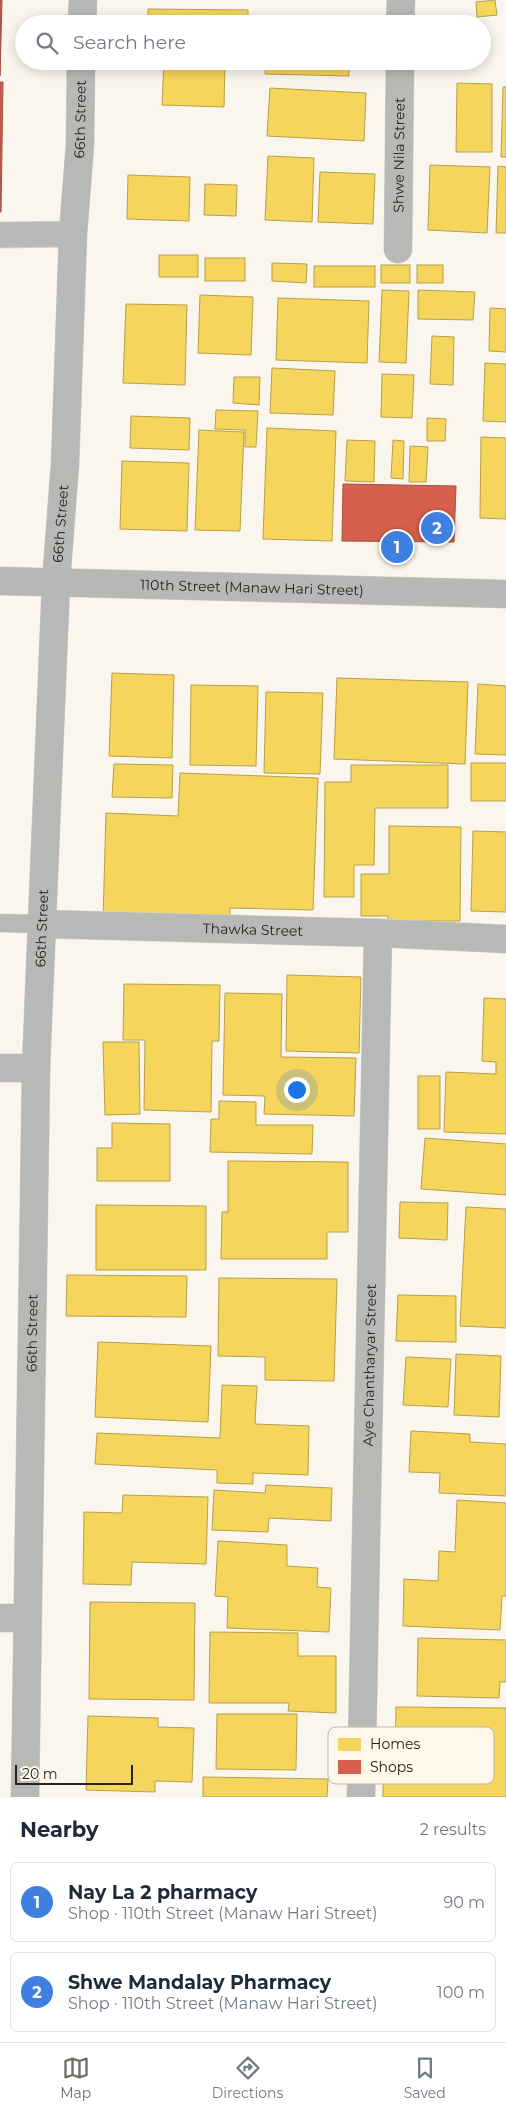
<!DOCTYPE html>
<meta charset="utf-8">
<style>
:root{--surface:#fff;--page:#f6f6f7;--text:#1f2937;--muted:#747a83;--line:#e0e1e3;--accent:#706d67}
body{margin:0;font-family:Montserrat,sans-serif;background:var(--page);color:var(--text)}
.scale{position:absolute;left:15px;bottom:12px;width:118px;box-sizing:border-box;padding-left:5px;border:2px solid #25231e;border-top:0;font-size:14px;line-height:18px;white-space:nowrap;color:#25231e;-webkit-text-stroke:4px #fef7ea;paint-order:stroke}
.you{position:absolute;left:296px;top:1089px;width:18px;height:18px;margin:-12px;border:4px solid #fff;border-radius:50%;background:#1a73e8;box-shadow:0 0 0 8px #1a73e833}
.badge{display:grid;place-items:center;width:32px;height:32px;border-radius:50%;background:var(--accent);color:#fff;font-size:16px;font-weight:700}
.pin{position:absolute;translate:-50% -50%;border:2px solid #fff;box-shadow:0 1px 5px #0006}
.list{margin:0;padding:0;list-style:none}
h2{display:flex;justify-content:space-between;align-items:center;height:65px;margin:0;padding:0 20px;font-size:21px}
h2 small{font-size:16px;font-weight:400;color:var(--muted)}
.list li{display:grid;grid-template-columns:32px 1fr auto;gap:15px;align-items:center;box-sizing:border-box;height:80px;margin:0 10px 10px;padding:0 10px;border:1px solid var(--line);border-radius:8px}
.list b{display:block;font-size:19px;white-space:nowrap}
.list p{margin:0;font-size:16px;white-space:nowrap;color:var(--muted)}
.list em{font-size:16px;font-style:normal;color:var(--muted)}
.icon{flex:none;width:28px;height:28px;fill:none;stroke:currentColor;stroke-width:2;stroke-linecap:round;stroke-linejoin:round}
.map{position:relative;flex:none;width:506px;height:1797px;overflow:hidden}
.search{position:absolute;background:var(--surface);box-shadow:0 2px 12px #0003;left:15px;right:15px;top:15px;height:55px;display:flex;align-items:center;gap:12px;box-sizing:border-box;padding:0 18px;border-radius:28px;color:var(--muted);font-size:19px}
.sheet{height:245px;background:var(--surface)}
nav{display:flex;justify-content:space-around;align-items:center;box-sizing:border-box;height:70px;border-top:1px solid var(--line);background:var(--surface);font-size:14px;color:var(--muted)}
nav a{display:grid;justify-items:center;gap:2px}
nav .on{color:var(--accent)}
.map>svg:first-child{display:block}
</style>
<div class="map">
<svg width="506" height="1797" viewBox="0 0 506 1797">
<rect width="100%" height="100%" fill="#faf6ee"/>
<!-- homes -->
<g fill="#f6d55c" stroke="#b7a049">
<path d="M495 0 497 15 477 17 476 2Z"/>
<path d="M148 9 248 10V24H148Z"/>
<path d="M270 19 347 21V24H270Z"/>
<path d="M164 61 225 62 224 107 162 105Z"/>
<path d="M266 61H349V76L265 74Z"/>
<path d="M457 83 492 84V152H456Z"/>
<path d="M503 87H506V157H501Z"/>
<path d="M270 88 366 93 364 141 267 136Z"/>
<path d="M268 156 314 158 312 222 265 220Z"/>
<path d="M430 165 490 167 487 233 428 230Z"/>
<path d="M498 166 506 167V233H496Z"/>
<path d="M320 172 375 174 373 224 318 222Z"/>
<path d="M128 175 190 177 189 221 127 219Z"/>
<path d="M205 184 237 185 236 216 204 215Z"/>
<rect x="159" y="255" width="39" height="22"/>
<rect x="205" y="258" width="40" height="23"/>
<path d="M272 263 307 264 306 283 272 281Z"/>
<rect x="381" y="265" width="29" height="18"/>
<rect x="417" y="265" width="26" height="18"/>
<rect x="314" y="266" width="61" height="21"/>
<path d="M382 290 409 291 406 363 379 362Z"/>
<path d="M418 290 475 292 473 320 418 319Z"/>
<path d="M200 295 253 297 251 355 198 353Z"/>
<path d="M278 298 369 301 367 363 276 360Z"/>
<path d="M126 304 187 305 185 385 123 383Z"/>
<path d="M490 308 506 309V352L489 351Z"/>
<path d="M432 336 454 337 453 385 430 384Z"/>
<path d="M485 363 506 364V422L483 421Z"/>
<path d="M272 368 335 371 333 415 270 413Z"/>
<path d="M382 374 414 375 412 418 381 417Z"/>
<path d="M234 377H260L259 405 233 403Z"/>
<path d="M216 410 258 411 256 447H245V430L215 429Z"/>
<path d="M131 416 190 418 189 450 130 448Z"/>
<path d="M427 418 446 419 445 441H427Z"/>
<path d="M267 428 336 431 332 541 263 539Z"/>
<path d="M199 430 244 432 240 531 195 530Z"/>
<path d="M481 437 506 438V519L480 518Z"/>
<path d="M347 440 375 441 374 482 345 481Z"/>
<path d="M393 440 404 441 403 479 391 478Z"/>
<path d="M410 446 428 447 426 482H409Z"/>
<path d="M122 461 189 463 187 531 120 529Z"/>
<path d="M112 673 174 675 172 758 109 756Z"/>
<path d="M337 678 468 682 465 764 334 759Z"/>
<path d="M478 684 506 686V755L475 754Z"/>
<path d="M191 685 258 686 256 766 190 765Z"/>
<path d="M266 692 323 693 320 774 264 773Z"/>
<rect x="471" y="763" width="35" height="38"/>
<path d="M114 764 173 765 172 798 112 797Z"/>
<path d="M351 765H448V808H375L374 865H354V897H324L325 782H351Z"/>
<path d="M180 773 318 778 313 910 230 908V920H103L106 813 178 816Z"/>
<path d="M389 826 461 827 460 921H388V916H361V874H389Z"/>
<path d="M473 831 506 832V912L471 911Z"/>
<path d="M287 975 361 977 359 1053 286 1051Z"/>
<path d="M124 984 220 985 219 1041H212L211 1112 144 1110 145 1040H123Z"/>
<path d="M225 993 282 994 281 1057 356 1058 354 1116 264 1114 265 1096 223 1095Z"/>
<path d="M484 998 506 999V1134L444 1132 446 1072 496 1074V1062L482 1061Z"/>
<path d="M103 1042H139L140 1114 105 1115Z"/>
<rect x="418" y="1076" width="22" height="53"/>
<path d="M219 1101 256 1102V1125H313L312 1154 210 1152 211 1119H219Z"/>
<path d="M112 1123 170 1124V1181H97V1148H112Z"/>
<path d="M425 1138 506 1144V1195L421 1189Z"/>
<path d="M228 1161 348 1162V1232H327V1259H221L222 1212H228Z"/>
<path d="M400 1202 448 1203 447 1240 399 1238Z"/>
<path d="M96 1205 206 1206V1270H96Z"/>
<path d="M466 1207 506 1209V1328L460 1326Z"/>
<path d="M67 1275 187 1276 186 1317 66 1316Z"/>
<path d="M219 1278 337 1279 334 1381 265 1380V1357L218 1356Z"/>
<path d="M398 1295 456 1296V1342L396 1341Z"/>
<path d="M98 1342 211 1346 208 1422 95 1417Z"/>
<path d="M456 1354 501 1356 499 1417 454 1415Z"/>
<path d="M406 1357 451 1359 448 1407 403 1405Z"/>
<path d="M222 1385 257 1386 255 1424 309 1426 308 1475 253 1473V1484L217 1483V1470L95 1464 97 1433 220 1438Z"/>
<path d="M411 1431 470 1434V1442L506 1444V1496L439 1493 440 1473 409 1472Z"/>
<path d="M266 1485 332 1488 331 1521 269 1518 268 1532 212 1530 214 1490 265 1493Z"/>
<path d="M123 1495 208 1497 206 1564 132 1562 131 1585 83 1584 84 1512 122 1513Z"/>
<path d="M457 1500 506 1503V1596H502L500 1630 403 1626 404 1579 438 1581 439 1551 455 1552Z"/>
<path d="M218 1541 287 1545V1566L318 1568 317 1587 331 1588 329 1632 227 1628 228 1597 215 1596Z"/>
<path d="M90 1602 195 1603 194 1700 89 1699Z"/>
<path d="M210 1632 298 1633V1656H336V1713L288 1711 289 1703H209Z"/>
<path d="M418 1638 506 1640V1682H500L499 1698 417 1696Z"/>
<path d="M396 1707 506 1708V1797H383V1777H395Z"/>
<path d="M217 1714H297L296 1770 216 1769Z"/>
<path d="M88 1716 158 1718V1727L194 1728 192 1782 155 1781V1792L86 1790Z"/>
<path d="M203 1777 328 1779 327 1797H203Z"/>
</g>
<!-- shops -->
<g fill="#d6604d" stroke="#a14e3f">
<path d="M0 0H2L0 76Z"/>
<path d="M0 82H3L1 212H0Z"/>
<path d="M343 484 456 486 454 542 342 541Z"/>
</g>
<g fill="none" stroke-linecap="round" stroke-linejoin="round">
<defs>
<path id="service" d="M0 923 42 924"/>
<path id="pedestrian" d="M0 235 73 234"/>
<g id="minor">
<path d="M400 24 401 0"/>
<path id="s1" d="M398 249 400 61"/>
<path id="s2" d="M42 924 378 933 506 939"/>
<path d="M0 1068H36"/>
<path d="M0 1618H27"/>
<path id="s3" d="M361 1797 378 933"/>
</g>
<g id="tertiary">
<path d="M82 24 83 0"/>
<path id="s4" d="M25 1797 36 1068 56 582 65 464 73 234 80 144 81 61"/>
</g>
<g id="secondary">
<path id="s5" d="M0 581 506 594"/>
</g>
</defs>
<!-- service casing -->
<use href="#service" stroke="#d7d3ce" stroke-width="19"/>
<!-- pedestrian casing -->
<use href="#pedestrian" stroke="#d7d3ce" stroke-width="27"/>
<!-- minor casing -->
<use href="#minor" stroke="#d7d3ce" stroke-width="29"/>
<!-- tertiary casing -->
<use href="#tertiary" stroke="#d7d3ce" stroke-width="29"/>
<!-- secondary casing -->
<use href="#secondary" stroke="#d7d3ce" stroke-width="29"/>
<!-- service -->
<use href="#service" stroke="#b7b9b7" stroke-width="18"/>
<!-- pedestrian -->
<use href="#pedestrian" stroke="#b7b9b7" stroke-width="25"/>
<!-- minor -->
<use href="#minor" stroke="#b7b9b7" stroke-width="28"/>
<!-- tertiary -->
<use href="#tertiary" stroke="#b7b9b7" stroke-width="28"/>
<!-- secondary -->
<use href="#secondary" stroke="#b7b7b5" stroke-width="28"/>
</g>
<g text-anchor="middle" stroke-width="5" stroke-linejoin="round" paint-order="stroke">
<!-- street labels -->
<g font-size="14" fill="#25231e" stroke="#fef7ea">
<text dy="5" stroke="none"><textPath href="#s4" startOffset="1679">66th Street</textPath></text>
<text dy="5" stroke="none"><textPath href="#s1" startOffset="94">Shwe Nila Street</textPath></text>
<text dy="5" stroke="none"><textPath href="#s4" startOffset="1274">66th Street</textPath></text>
<text dy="5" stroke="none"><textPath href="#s5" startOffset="252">110th Street (Manaw Hari Street)</textPath></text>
<text dy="5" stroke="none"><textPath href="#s4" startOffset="869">66th Street</textPath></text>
<text dy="5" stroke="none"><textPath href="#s2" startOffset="211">Thawka Street</textPath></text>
<text dy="5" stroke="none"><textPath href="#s4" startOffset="464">66th Street</textPath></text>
<text dy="5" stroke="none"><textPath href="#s3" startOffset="432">Aye Chantharyar Street</textPath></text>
</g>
</g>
<!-- legend -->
<rect x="328" y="1727" width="166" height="57" rx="8" fill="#fef7ea" stroke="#bdb7ad" stroke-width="1"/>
<rect x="338" y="1738" width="23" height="13" fill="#f6d55c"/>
<rect x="338" y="1760" width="23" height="14" fill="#d6604d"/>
<g font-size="14" fill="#25231e">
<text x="370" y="1749">Homes</text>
<text x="370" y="1772">Shops</text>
</g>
</svg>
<div class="scale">20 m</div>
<div class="you"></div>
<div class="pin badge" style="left:397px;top:547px;background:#3f7fe0">1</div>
<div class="pin badge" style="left:437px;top:528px;background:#3f7fe0">2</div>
<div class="search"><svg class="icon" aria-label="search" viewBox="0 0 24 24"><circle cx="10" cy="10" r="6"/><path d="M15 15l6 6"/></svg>Search here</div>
</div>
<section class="sheet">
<h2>Nearby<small>2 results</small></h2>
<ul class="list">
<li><span class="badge" style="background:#3f7fe0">1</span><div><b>Nay La 2 pharmacy</b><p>Shop · 110th Street (Manaw Hari Street)</p></div><em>90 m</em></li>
<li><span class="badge" style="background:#3f7fe0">2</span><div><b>Shwe Mandalay Pharmacy</b><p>Shop · 110th Street (Manaw Hari Street)</p></div><em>100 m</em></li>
</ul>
</section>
<nav>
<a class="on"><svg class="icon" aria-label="map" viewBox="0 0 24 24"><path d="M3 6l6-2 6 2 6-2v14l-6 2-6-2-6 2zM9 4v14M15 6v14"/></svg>Map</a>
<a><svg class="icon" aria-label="directions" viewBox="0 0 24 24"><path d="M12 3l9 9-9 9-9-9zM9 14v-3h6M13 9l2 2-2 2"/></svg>Directions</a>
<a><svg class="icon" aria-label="saved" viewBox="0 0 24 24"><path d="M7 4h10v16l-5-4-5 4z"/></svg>Saved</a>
</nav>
